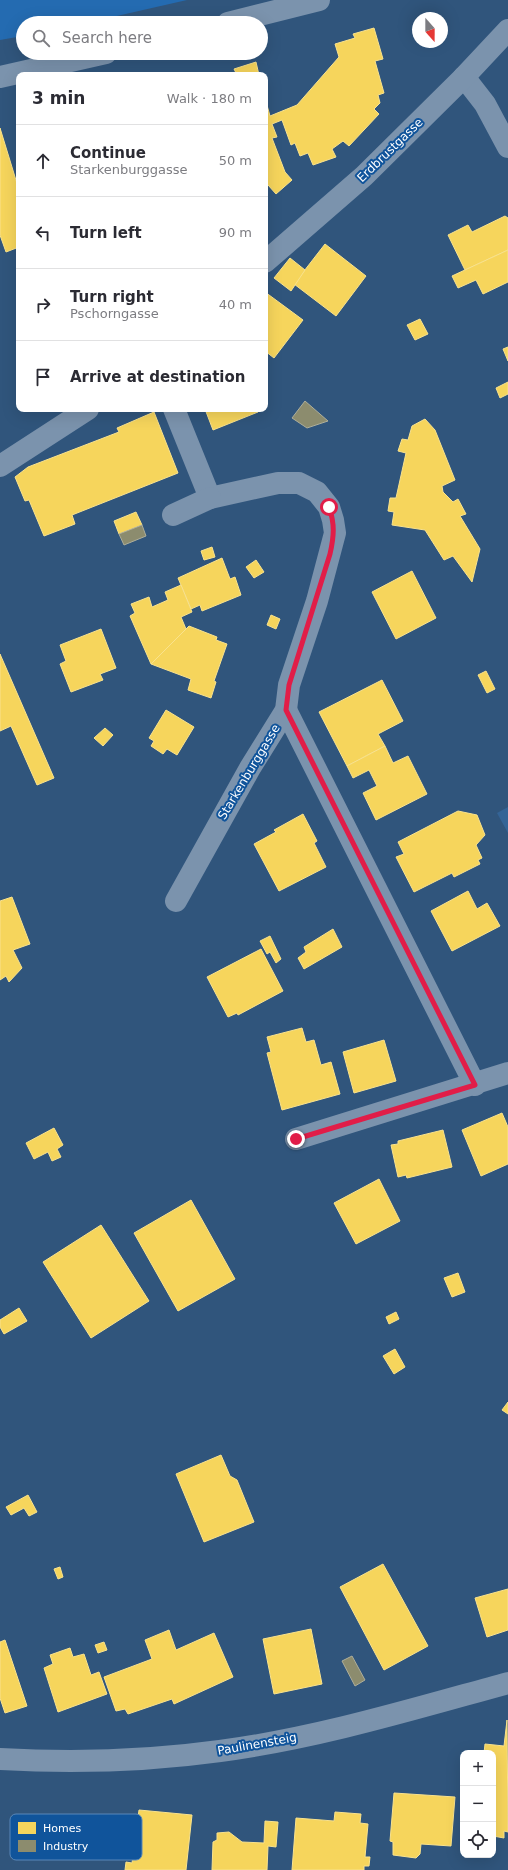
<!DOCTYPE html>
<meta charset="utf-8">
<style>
:root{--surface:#fff;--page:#f2f2f3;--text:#2b2b33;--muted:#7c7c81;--line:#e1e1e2}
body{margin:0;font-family:"DejaVu Sans",sans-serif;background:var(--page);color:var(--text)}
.controls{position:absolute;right:12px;bottom:12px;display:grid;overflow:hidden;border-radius:8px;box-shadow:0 4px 16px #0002}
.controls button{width:36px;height:36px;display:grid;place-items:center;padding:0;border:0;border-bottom:1px solid var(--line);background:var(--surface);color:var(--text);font:20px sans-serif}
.compass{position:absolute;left:412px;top:12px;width:36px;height:36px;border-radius:50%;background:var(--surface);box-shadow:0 4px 16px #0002;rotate:159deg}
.stop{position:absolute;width:12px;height:12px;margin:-9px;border:3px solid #e11d48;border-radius:50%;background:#fff}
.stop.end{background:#e11d48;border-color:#fff;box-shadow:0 1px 4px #0008}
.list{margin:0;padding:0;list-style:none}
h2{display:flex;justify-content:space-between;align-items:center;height:52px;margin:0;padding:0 16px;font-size:17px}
h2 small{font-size:13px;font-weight:400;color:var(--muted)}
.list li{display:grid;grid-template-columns:26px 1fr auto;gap:12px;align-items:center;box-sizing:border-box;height:72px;padding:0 16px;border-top:1px solid var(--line)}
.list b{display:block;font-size:15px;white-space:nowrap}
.list p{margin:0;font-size:13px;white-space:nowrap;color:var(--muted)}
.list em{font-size:13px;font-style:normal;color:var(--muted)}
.icon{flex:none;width:22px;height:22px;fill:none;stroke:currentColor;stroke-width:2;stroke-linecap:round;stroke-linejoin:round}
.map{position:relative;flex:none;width:508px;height:1870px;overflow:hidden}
.search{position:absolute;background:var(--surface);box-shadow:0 4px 16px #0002;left:16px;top:16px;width:252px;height:44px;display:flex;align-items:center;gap:10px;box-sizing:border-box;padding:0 14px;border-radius:22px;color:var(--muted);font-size:15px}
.panel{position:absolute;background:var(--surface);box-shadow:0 4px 16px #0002;left:16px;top:72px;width:252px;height:340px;border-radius:8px}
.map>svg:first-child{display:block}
</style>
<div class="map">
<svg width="508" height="1870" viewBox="0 0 508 1870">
<rect width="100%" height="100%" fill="#30557c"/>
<!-- green -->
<path fill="#246bb1" d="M0 0H187L86 23H23V36L0 40Z"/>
<!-- water -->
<path fill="#346496" d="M508 807V833L497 813Z"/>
<!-- homes -->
<g fill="#f6d55c" stroke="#f9e28d">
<path d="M374 28 383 59 375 61 384 93 378 95 380 103 374 109 379 114 349 146 343 141 332 149 336 157 313 165 308 153 300 156 295 143 291 145 282 120 272 124 277 137 272 138 285 172 292 180 276 194 268 185 265 188V98L270 116 297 105 339 57 335 44 355 38 353 34Z"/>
<path d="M256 62 259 75H230L236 73 234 69Z"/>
<path d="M0 128 19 190V247L6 252 0 235Z"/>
<path d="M505 216 508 218V250L465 270 448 235 468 225 472 232Z"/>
<path d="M325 244 366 276 336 316 294 284Z"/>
<path d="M508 250V282L483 294 476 280 458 288 452 276Z"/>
<path d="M290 258 305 270 291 291 274 278Z"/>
<path d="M265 292 303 320 274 358 265 351Z"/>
<path d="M420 319 428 334 415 340 407 325Z"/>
<path d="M508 347V361L503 349Z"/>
<path d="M508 382V394L500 398 496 388Z"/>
<path d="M205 409H256L258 412 213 430Z"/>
<path d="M154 412 178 473 72 515 75 524 44 536 29 500 25 501 15 477 28 467 119 432 117 428Z"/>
<path d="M425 419 435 430 455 480 442 486 443 492 453 502 458 499 466 514 460 516 480 549 472 582 453 556 444 560 425 530 392 525 394 512 388 511 390 498H396L406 453 398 451 402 439 408 440 412 426Z"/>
<path d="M136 512 142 525 119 534 114 521Z"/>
<path d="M212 547 215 557 204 560 201 551Z"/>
<path d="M222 558 230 579 235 577 241 595 202 611 200 605 191 609 178 578Z"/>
<path d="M256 560 264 572 254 578 246 567Z"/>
<path d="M412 571 436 618 396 639 372 592Z"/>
<path d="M181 585 192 612 181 617 186 629 151 664 130 616 135 613 131 604 149 597 152 607 168 600 165 592Z"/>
<path d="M271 615 280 619 276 629 267 625Z"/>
<path d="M189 626 217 637 216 640 227 644 214 681 216 682 211 698 188 690 191 679 151 664Z"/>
<path d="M101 629 116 668 100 674 103 680 71 692 60 664 66 661 60 645Z"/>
<path d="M0 654 54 778 37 785 11 726 0 731Z"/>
<path d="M486 671 495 689 487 693 478 675Z"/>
<path d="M382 680 403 721 378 734 385 746 347 766 319 712Z"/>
<path d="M166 710 194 727 177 755 167 749 163 754 151 746 154 741 149 738Z"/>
<path d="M105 728 113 735 103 746 94 738Z"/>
<path d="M385 746 393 763 408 756 427 794 376 820 363 793 377 786 369 770 353 778 347 766Z"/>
<path d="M458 811 477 815 485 835 476 845 482 858 478 860 480 864 454 877 452 873 414 892 396 857 404 854 398 842Z"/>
<path d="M303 814 317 841 314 843 326 867 279 891 254 844 276 832 274 830Z"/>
<path d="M468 891 477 909 487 903 500 926 452 951 431 911Z"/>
<path d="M12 897 30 944 13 950 22 968 9 982 6 976 0 980V901Z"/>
<path d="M333 929 342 947 304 969 298 958 306 952 304 947Z"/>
<path d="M270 936 281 959 276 963 270 952 267 954 260 941Z"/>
<path d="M261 949 283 991 238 1015 237 1013 228 1017 207 977Z"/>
<path d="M302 1028 306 1042 314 1040 321 1065 331 1062 340 1094 282 1110 267 1053 271 1052 267 1037Z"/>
<path d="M384 1040 396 1081 354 1093 343 1052Z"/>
<path d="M502 1113 508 1127V1164L481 1176 462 1130Z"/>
<path d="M54 1128 63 1145 57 1149 61 1157 52 1161 48 1152 34 1159 26 1143Z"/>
<path d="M443 1130 452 1167 407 1178 406 1175 398 1177 391 1145 398 1144V1141Z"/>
<path d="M379 1179 400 1221 356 1244 334 1203Z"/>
<path d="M191 1200 235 1279 178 1311 134 1233Z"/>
<path d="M101 1225 149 1301 91 1338 43 1262Z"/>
<path d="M458 1273 465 1292 452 1297 444 1278Z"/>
<path d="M19 1308 27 1321 4 1334 0 1327V1320Z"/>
<path d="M396 1312 399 1319 389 1324 386 1317Z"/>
<path d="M395 1349 405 1367 394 1374 383 1356Z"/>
<path d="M508 1402V1414L502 1410Z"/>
<path d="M221 1455 230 1476 237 1480 254 1522 204 1542 176 1474Z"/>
<path d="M28 1495 37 1512 29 1516 24 1508 11 1515 6 1507Z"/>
<path d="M383 1564 428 1646 384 1670 340 1587Z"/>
<path d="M60 1567 63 1577 58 1579 54 1569Z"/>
<path d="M508 1589V1630L487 1637 475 1598Z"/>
<path d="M311 1629 322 1684 274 1694 263 1639Z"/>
<path d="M169 1630 176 1650 214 1633 233 1677 174 1704 172 1699 128 1714 125 1709 116 1711 104 1677 152 1659 145 1640Z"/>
<path d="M5 1640 27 1706 5 1713 0 1698V1642Z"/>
<path d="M104 1642 107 1650 98 1653 95 1645Z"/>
<path d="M70 1648 73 1657 84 1654 91 1675 99 1672 107 1694 58 1712 44 1668 53 1664 50 1655Z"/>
<path d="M507 1720 508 1832 504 1831V1838L493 1836V1753H484L485 1744 504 1746Z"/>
<path d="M394 1793 455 1797 451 1846 421 1844 420 1854 416 1858 393 1855V1842L390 1841Z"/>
<path d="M139 1810 192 1815 186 1870H125L126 1862 132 1863Z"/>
<path d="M335 1812 361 1814 360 1823 368 1824 365 1857H370L369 1866H364V1870H292L296 1818 334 1821Z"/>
<path d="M265 1821 278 1822 276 1847 268 1846 267 1870H212L213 1842 217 1840V1833L229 1832 242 1842 264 1843Z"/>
</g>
<!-- industry -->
<g fill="#8c8c6e" stroke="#aeae9a">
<path d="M305 401 328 421 307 428 292 418Z"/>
<path d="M142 525 146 536 124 545 119 534Z"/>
<path d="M352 1656 365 1680 355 1686 342 1661Z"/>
</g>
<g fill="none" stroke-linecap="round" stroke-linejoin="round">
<!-- street -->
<g stroke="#7b93ad" stroke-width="22">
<path d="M228 23 319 0"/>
<path d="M0 77 106 53"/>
<path d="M464 77 485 104 508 147"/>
<path d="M265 262 364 176 464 77 508 30"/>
<path d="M174 409 210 498 278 483H299L317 492 329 507 333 520 335 533 317 601 289 685 286 710 250 768 176 901"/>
<path d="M0 466 88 409"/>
<path d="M173 515 210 498"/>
<path d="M286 710 475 1085"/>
<path d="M296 1139 508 1073"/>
<path d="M0 1759C72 1763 148 1761 220 1751 318 1738 413 1709 508 1683"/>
</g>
</g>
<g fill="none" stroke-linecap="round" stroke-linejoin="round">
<!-- route -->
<path stroke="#e11d48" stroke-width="5" d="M296 1139 475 1085 286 710 289 685 330 554C334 536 335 524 329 507"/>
</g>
<g text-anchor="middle" stroke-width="4" stroke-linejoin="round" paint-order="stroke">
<!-- street labels -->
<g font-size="12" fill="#fff" stroke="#10549b">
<text transform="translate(390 150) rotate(-44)" y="4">Erdbrustgasse</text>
<text transform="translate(249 772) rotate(-59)" y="4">Starkenburggasse</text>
<text transform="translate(257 1744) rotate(-10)" y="4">Paulinensteig</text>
</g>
</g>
<!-- legend -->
<rect x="10" y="1814" width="132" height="46" rx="6" fill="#10549b" stroke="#5887b9" stroke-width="1"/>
<rect x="18" y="1822" width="18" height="12" fill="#f6d55c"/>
<rect x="18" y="1840" width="18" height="12" fill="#8c8c6e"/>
<g font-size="11" fill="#fff">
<text x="43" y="1832">Homes</text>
<text x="43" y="1850">Industry</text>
</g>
</svg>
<div class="controls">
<button>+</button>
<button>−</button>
<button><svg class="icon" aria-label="locate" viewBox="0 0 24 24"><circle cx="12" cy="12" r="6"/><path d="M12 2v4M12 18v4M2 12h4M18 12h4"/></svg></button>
</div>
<svg class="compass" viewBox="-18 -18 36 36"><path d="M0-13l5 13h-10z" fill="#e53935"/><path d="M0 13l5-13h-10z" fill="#7c7c81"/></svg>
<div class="stop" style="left:329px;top:507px"></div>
<div class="stop end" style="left:296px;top:1139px"></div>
<div class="search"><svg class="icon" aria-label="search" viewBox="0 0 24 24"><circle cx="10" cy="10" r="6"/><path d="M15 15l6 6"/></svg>Search here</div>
<section class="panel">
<h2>3 min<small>Walk · 180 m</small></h2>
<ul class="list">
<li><svg class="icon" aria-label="ahead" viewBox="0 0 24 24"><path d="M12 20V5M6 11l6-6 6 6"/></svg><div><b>Continue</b><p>Starkenburggasse</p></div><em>50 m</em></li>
<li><svg class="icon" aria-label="left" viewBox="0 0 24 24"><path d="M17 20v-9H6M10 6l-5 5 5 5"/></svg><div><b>Turn left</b></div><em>90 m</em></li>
<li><svg class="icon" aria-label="right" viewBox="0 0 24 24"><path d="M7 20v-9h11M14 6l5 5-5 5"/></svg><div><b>Turn right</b><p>Pschorngasse</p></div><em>40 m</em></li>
<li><svg class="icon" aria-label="arrive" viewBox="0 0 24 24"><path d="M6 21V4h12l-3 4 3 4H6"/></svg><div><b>Arrive at destination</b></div></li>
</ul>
</section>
</div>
